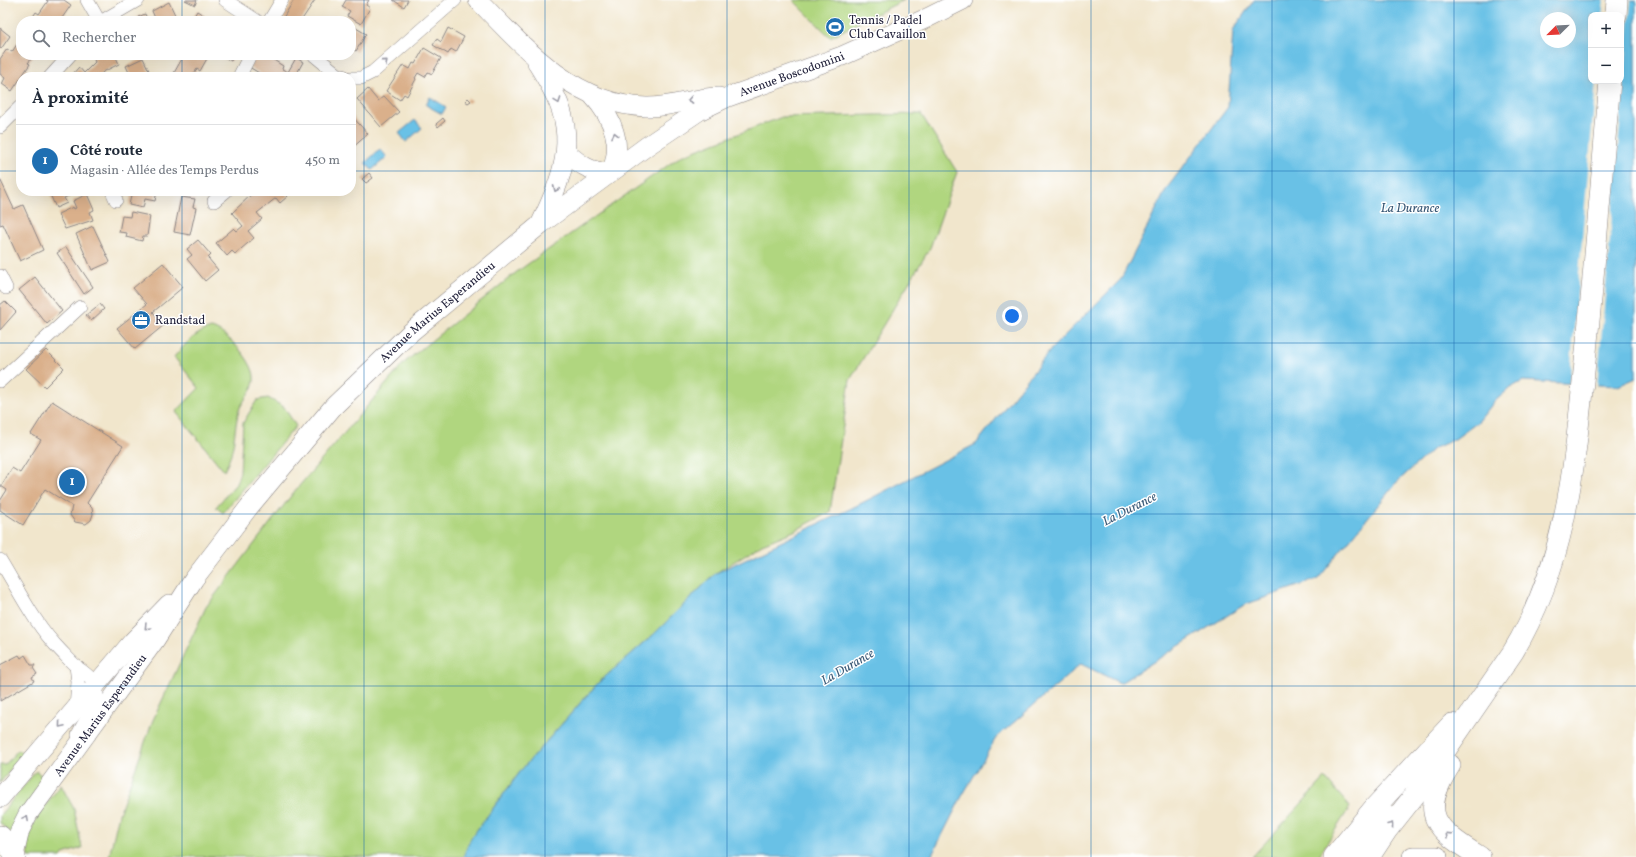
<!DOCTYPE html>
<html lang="fr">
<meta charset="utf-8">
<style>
:root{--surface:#fff;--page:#f6f6f7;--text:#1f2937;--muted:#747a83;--line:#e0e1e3;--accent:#1f6fb2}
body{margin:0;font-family:Vollkorn,serif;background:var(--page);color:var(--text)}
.controls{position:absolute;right:12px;top:12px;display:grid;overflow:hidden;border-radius:8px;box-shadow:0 4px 16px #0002}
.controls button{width:36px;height:36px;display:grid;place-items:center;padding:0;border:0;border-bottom:1px solid var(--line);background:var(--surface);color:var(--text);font:20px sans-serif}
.compass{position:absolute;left:1540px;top:12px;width:36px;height:36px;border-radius:50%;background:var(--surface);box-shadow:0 4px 16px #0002;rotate:246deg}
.you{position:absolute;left:1012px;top:316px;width:14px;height:14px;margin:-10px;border:3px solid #fff;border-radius:50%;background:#1a73e8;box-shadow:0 0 0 6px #1a73e833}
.badge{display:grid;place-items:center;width:26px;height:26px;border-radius:50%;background:var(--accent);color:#fff;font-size:13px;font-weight:700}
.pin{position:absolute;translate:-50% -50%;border:2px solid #fff;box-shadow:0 1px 4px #0006}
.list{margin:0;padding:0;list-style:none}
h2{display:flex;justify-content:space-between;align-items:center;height:52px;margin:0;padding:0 16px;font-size:17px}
h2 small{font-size:13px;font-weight:400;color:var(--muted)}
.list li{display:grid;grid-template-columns:26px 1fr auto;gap:12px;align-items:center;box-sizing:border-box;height:72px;padding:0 16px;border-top:1px solid var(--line)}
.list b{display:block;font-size:15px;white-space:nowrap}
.list p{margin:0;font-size:13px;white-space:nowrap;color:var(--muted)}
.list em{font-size:13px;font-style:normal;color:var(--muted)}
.icon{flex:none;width:22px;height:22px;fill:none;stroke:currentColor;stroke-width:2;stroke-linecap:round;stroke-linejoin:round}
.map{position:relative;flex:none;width:1636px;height:857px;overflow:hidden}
.search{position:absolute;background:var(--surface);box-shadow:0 4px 16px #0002;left:16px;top:16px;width:340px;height:44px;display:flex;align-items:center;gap:10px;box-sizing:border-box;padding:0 14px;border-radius:16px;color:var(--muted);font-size:15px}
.panel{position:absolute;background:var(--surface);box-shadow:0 4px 16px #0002;left:16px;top:72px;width:340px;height:124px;border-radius:16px}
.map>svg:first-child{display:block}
</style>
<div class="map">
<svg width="1636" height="857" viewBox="0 0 1636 857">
<rect width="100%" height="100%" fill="#fff"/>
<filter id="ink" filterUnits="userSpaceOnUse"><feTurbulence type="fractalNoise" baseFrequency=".025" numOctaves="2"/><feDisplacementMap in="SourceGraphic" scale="8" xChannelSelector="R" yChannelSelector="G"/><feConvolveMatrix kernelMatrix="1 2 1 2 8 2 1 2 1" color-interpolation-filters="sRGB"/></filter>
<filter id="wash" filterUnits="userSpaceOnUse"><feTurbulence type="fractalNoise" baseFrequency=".012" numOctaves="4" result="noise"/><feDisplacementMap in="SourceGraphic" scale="16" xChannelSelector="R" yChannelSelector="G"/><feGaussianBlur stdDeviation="0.9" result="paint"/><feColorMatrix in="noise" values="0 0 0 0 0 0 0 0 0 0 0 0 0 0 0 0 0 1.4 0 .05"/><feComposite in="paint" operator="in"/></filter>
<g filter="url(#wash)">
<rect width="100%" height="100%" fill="#f1e6cc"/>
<!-- green -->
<g fill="#b0d67f" stroke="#697c5d">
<path d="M793 0H904L830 37Z"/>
<path d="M921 114 957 172 930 248 850 380 830 512 794 531 762 544 716 573 653 635 598 683 523 768 471 838 463 857H109L119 814 153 720 206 607 294 492 405 362 518 271 681 156 782 117Z"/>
<path d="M211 328C226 331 253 361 254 376 256 389 243 399 239 410 233 432 236 450 224 471L176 412 199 388 174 357C185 344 195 333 211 328Z"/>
<path d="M268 398 284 407 296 426 223 513 216 507 236 484 240 472 243 423 257 400Z"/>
<path d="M18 750 23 754 0 783V765H5Z"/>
<path d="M36 771 46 779 12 834 0 823V815Z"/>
<path d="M1325 778 1350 807 1318 857H1252Z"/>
<path d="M61 785 74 809 82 848 63 854 61 857H29C24 827 44 807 61 785Z"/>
</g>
<!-- water -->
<g fill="#69c1e6" stroke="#467290" fill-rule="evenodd">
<path d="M1254 0H1636V378L1618 386 1523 381 1510 388 1494 402 1478 422 1455 439 1433 449 1396 483 1318 579 1244 605 1120 683 1081 664 996 738 961 798 931 857H463L471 838 523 768 598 683 653 635 716 573 856 506 976 444 1053 347 1121 279 1167 188 1228 107 1233 30ZM1591 15H1621V81H1591ZM1546 18H1570V42H1546Z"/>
<path d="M430 97 446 107 442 114 426 105Z"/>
<path d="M415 120 422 128 406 142 399 133Z"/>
<path d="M380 149 387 157 372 170 365 163Z"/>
</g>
<!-- pier -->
<path fill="#f1e6cc" d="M1604 0H1631L1597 387 1569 386 1596 81H1621V15H1602Z"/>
<g id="blocks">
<!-- building -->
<g fill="#dab08b">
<path d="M46 0H64L71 5 60 21H30L36 12 39 14 48 1Z"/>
<path d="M185 0H197L195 5Z"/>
<path d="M294 0H315L301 21H289L283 18Z"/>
<path d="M346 0H369L366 5 370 8 361 24 347 16 350 11 342 7Z"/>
<path d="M393 0H408L404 7Z"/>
<path d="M169 2 176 17 168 21H149L155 18 152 11Z"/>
<path d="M197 11 213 21H191Z"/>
<path d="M145 14 148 21H135L139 19 138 17Z"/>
<path d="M351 25 366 34 356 51 351 48Z"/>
<path d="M0 28 10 36 1 49 0 48Z"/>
<path d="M448 28 464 37 456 52 451 49 448 54 433 45 437 39 441 42Z"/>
<path d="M21 38V55H34L28 63 30 64 12 91 2 84 5 78 0 74V59L7 49 12 52Z"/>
<path d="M424 48 441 58 432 74 428 72 425 77 418 73 415 78 416 79 407 96 404 94 400 100 386 91 403 65 410 69 413 63 415 64Z"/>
<path d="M97 55H115L119 64 103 72 98 77H70L79 67 84 73 95 62 93 57Z"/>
<path d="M184 55H209L200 71 197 69 192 77H180L174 73Z"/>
<path d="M220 55H234L231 61Z"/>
<path d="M257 55H266L283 66 282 69 288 72 296 58 303 62 296 75 299 77H266L249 67Z"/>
<path d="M143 58 152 77H131L126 66Z"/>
<path d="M368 89 378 101 384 96 399 112 381 127 357 99Z"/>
<path d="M468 98 471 101 468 103 465 101Z"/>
<path d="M351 115 368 134 351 149Z"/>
<path d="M443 118 445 121 438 127 436 124Z"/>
<path d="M369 173 373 178 366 183 362 179Z"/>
<path d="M0 179 14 209 23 205 43 250 20 261 3 224 0 225Z"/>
<path d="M51 191H80L64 198 67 203 56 208 49 192Z"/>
<path d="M132 191H157L155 201 145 199 143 208 129 205Z"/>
<path d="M255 191H284L288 196 280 203 276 198 257 213 262 219 248 231 254 238 235 254 232 251 227 256 216 243 234 228 237 231 243 226 232 213Z"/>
<path d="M87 194 94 210 90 212 93 220 65 229 58 214 73 207 74 209 76 208 73 201Z"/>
<path d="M181 197 195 199 193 207 196 208 190 235 174 232Z"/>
<path d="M131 212 150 216 147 236H143L142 241 126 237 127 233 119 232 122 216 130 217Z"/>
<path d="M93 226 110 262 92 270 76 234Z"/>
<path d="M198 240 211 255 208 258 218 270 205 281 187 259 192 255 187 249Z"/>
<path d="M66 247 93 287 84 294 57 253Z"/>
<path d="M163 263 183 287 153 312 164 325 135 349 117 328 147 304 133 288Z"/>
<path d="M35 277 62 311 47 324 19 290Z"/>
<path d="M5 301 16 312 0 330V305Z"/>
<path d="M100 304 104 309 91 321 86 315Z"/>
<path d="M46 350 64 368 45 387 26 369Z"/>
<path d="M52 401 123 446 87 503 92 508 93 514 91 520 86 524 75 522 70 515 72 506 45 489 23 525 0 510V501L7 490 1 486 12 468 20 473 41 440 31 434Z"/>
<path d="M19 655 21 658 25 655 31 665H35L33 668 37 674 32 677 34 681 0 701V665Z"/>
</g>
</g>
</g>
<g filter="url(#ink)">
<use href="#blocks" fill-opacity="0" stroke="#8a8484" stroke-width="1"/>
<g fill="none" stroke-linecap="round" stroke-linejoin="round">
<defs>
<g id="street">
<path d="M87 0 99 21"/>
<path d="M225 0 257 21"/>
<path d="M270 20 282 0"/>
<path d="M102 21 138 0"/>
<path d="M314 55 337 74 345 77"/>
<path d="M50 77 70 55"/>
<path d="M239 77 250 55"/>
<path d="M351 78H361L373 72 455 0"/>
<path d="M0 127 21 106"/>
<path d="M112 191 116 200"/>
<path d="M214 201 226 191"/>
<path d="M0 276 6 288"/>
<path d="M0 381 80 307"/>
<path d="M0 560C19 591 35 625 61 651 66 656 71 662 76 666 85 674 98 680 97 694 97 708 83 722 78 735"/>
<path d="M76 708 78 682 76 666"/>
</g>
<g id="secondary">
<path d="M478 0C524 48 575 105 646 107 671 108 694 97 719 97"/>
<path d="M537 63C543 73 550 84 555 95 578 141 561 180 541 223"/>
<path d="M593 96C612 117 625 146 610 173"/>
<path d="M567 153C582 166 589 171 610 173"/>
<path d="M0 798 133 641 169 604"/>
<path id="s1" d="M14 855 20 830 28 814 155 640 194 579 249 507 333 407 411 332 541 224 647 146 699 111 728 97 842 56 927 18 963 0"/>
</g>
<g id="primary">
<path d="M1616 15 1617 0"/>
<path d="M1450 765C1418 815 1435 829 1480 857"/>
<path d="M0 836 7 843 15 857"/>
<path d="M1334 857 1375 807 1452 724"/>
<path d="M1351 857 1383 813"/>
<path d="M1369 857 1387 830 1414 796 1513 652C1569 559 1575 457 1586 352 1595 262 1602 171 1610 81"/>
<path d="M1413 857H1437"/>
</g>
</defs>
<!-- street casing -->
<use href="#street" stroke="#8a8484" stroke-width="14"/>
<!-- secondary casing -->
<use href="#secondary" stroke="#8a8484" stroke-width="20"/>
<!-- primary casing -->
<use href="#primary" stroke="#8a8484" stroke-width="22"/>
<!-- street -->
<use href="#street" stroke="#fff" stroke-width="13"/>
<!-- secondary -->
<use href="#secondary" stroke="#fff" stroke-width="19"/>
<!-- primary -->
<use href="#primary" stroke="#fff" stroke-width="21"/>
</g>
<!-- one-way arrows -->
<defs><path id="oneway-chevron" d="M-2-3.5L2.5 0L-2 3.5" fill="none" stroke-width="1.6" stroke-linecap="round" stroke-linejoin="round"/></defs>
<g stroke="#9c9ca7">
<use href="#oneway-chevron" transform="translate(385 62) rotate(-41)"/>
<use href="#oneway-chevron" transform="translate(690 100) rotate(169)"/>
<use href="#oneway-chevron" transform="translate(558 101) rotate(70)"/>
<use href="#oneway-chevron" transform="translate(615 135) rotate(-102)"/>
<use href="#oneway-chevron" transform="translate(556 189) rotate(113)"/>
<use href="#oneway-chevron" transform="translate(147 627) rotate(135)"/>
<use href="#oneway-chevron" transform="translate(61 725) rotate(130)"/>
<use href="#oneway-chevron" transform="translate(26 818) rotate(-62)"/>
<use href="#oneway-chevron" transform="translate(1391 825) rotate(-52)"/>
<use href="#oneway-chevron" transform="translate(1448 835) rotate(-136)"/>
</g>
</g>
<!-- grid -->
<path fill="none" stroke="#1f6fb2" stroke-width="1" stroke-opacity="0.55" d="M182 0V21M364 0V857M545 0V857M727 0V857M909 0V857M1091 0V857M1272 0V857M1454 0V857M182 55V77M0 171H21M351 171H1636M182 191V857M0 343H1636M0 514H1636M0 686H1636"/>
<!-- icons -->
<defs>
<symbol id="stadium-disc" viewBox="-11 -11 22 22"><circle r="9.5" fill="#1f6fb2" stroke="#fff"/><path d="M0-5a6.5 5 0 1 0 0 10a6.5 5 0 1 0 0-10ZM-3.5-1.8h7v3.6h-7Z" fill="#fff"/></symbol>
<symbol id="office-disc" viewBox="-11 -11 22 22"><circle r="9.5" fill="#1f6fb2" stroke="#fff"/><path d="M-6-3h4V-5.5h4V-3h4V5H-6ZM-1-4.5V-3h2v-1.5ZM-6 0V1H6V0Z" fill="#fff"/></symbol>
</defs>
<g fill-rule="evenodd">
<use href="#stadium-disc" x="824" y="16" width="22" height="22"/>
<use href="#office-disc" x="130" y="309" width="22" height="22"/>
</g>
<g text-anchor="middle" stroke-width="3" stroke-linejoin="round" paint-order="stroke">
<!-- poi labels -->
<g font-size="12" fill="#22223b" stroke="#fff" text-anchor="start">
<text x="849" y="24">Tennis / Padel<tspan x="849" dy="14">Club Cavaillon</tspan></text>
<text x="155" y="324">Randstad</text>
</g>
<!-- street labels -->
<g font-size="12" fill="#22223b" stroke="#fff">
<text dy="4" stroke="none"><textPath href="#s1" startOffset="1124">Avenue Boscodomini</textPath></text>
<text dy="4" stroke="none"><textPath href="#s1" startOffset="694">Avenue Marius Esperandieu</textPath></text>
<text dy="4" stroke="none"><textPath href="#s1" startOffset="166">Avenue Marius Esperandieu</textPath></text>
</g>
<!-- water labels -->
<g font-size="13" font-style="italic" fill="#3b5a77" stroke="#fff">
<text x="1410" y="212">La Durance</text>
<text transform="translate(1129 508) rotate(-27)" y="5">La Durance</text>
<text transform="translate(847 666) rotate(-30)" y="5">La Durance</text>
</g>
</g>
</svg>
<div class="controls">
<button>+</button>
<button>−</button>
</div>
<svg class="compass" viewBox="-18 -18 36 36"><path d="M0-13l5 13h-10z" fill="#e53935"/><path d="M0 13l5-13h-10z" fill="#747a83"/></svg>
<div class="you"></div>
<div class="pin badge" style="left:72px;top:482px">1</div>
<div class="search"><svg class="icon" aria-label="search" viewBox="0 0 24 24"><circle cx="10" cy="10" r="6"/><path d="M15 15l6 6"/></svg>Rechercher</div>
<section class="panel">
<h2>À proximité<small></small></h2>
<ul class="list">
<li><span class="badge">1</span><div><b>Côté route</b><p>Magasin · Allée des Temps Perdus</p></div><em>450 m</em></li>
</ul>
</section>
</div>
